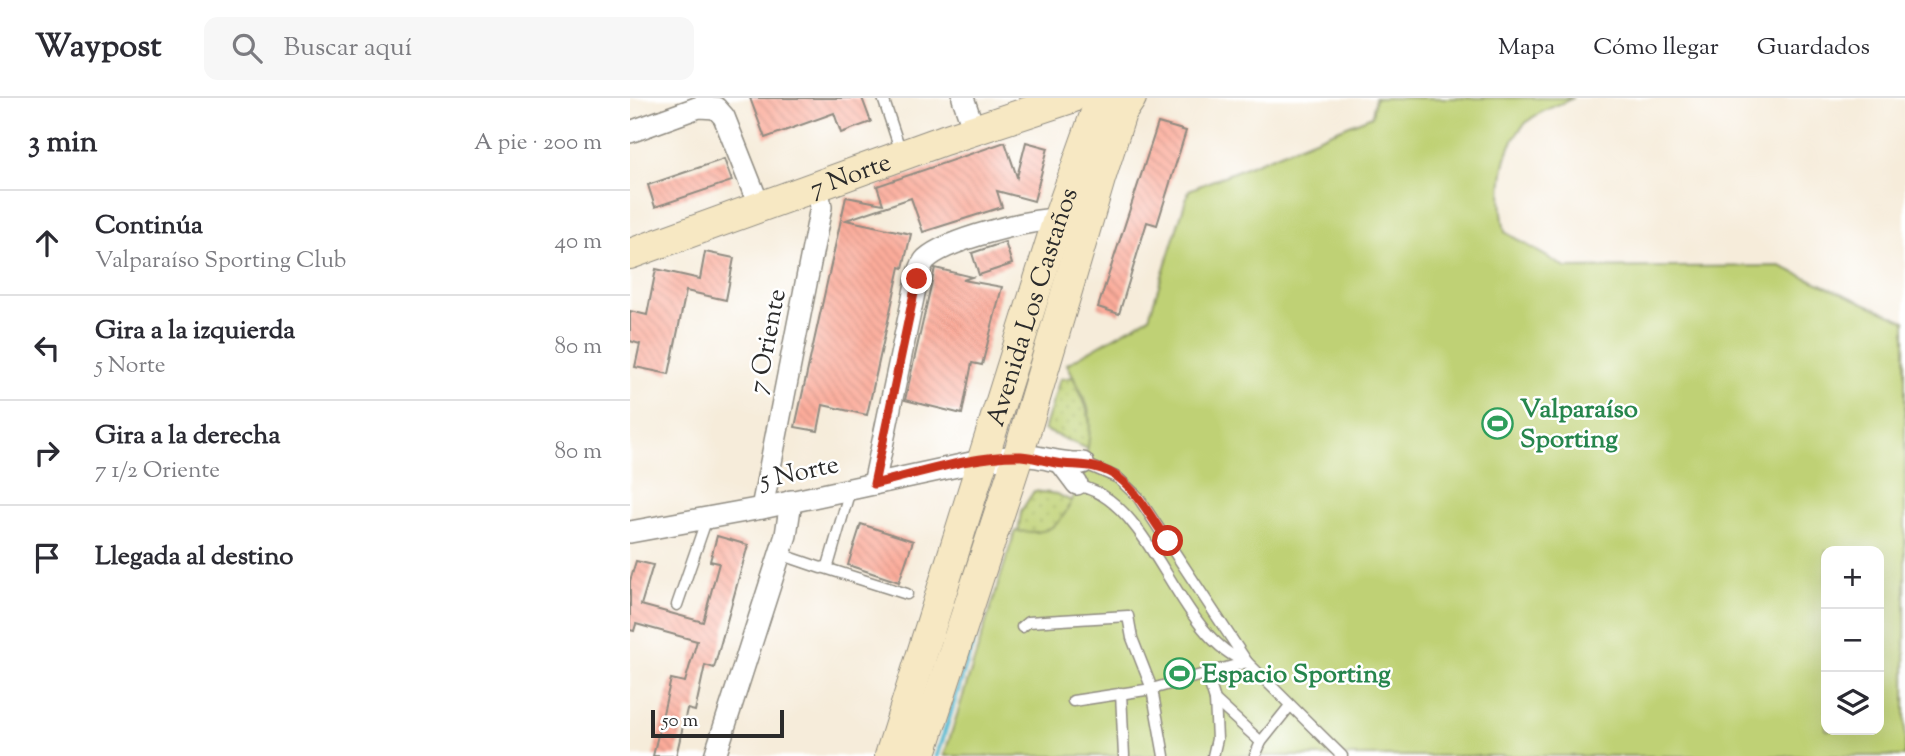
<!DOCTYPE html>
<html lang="es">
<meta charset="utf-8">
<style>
:root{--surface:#fff;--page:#f7f7f7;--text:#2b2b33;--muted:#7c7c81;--line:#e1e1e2}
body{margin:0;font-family:"Sorts Mill Goudy",serif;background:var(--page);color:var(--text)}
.controls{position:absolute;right:21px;bottom:21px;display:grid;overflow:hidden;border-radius:14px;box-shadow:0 7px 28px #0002}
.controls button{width:63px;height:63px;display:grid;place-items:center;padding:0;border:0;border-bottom:2px solid var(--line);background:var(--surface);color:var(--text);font:35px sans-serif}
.scale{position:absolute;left:21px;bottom:18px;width:133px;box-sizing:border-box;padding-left:7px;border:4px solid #2b2b2b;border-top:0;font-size:19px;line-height:24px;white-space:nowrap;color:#2b2b2b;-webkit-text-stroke:5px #fff;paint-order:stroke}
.stop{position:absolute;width:21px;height:21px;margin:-16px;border:5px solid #c8321e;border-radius:50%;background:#fff}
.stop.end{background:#c8321e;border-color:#fff;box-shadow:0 2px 7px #0008}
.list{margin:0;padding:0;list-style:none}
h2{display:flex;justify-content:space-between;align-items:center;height:91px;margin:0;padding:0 28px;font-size:30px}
h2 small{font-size:23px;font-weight:400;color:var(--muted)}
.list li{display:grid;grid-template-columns:46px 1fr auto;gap:21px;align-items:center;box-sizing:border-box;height:105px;padding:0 28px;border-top:2px solid var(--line)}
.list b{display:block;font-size:26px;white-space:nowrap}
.list p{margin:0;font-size:23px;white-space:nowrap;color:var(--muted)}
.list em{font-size:23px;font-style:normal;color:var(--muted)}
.icon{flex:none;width:38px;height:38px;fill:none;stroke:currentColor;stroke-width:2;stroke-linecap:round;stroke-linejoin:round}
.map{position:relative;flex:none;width:1275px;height:658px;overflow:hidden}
header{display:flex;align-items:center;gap:42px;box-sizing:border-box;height:98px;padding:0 35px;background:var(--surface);border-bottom:2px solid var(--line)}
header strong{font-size:33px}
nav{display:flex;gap:38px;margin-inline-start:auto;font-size:24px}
.search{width:490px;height:63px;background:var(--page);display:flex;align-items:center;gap:18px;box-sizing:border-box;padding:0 24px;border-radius:14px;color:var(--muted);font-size:26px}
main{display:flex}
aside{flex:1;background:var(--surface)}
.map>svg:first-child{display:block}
</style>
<header>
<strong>Waypost</strong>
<div class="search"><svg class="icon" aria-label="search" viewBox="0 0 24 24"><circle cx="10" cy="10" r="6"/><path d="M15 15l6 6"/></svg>Buscar aquí</div>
<nav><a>Mapa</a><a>Cómo llegar</a><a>Guardados</a></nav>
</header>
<main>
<aside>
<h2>3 min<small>A pie · 200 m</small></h2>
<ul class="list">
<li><svg class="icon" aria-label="ahead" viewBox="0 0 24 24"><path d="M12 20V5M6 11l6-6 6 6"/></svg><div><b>Continúa</b><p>Valparaíso Sporting Club</p></div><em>40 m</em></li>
<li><svg class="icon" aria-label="left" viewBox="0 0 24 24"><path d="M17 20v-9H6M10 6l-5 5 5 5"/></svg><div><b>Gira a la izquierda</b><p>5 Norte</p></div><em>80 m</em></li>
<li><svg class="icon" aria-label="right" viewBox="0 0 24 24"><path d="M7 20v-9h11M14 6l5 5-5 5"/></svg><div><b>Gira a la derecha</b><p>7 1/2 Oriente</p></div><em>80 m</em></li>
<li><svg class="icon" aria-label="arrive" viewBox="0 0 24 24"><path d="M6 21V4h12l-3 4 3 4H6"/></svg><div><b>Llegada al destino</b></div></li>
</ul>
</aside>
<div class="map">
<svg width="1275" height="658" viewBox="0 0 1275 658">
<defs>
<pattern id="grass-dots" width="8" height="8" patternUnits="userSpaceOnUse" patternTransform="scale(1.75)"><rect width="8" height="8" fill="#bfd174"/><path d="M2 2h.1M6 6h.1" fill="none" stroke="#a4b465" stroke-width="1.8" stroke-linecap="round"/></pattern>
<pattern id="building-back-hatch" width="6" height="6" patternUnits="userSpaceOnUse" patternTransform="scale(1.75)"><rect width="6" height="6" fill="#fbab9a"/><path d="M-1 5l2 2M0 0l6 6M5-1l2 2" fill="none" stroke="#d79385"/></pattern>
</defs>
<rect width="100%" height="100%" fill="#fff"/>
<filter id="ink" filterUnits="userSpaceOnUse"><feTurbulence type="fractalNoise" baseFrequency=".0143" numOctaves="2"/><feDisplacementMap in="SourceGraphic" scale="14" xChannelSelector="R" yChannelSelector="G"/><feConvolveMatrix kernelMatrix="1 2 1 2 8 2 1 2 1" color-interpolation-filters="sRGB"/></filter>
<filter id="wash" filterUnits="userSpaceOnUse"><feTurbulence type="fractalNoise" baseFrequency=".00686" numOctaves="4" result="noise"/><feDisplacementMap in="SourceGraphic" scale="28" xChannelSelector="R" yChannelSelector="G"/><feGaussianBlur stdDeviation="1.57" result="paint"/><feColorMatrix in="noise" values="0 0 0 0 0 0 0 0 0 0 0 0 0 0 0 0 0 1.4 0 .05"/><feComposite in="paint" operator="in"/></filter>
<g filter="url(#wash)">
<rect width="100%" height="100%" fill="#f6ecda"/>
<!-- grass -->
<g fill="url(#grass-dots)" stroke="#757e50" stroke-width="2">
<path d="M443 279C455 303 465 324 458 351L414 332 430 281Z"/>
<path d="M404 393 427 396 450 407 381 487 391 413Z"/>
</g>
<!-- pitch -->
<path fill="#bfd174" stroke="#757e50" stroke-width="2" fill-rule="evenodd" d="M745 0H943C929 7 906 14 895 26 869 52 868 99 875 134L936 170 1150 168 1275 223V658H314L385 433C397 434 411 436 422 429 447 414 466 337 458 310 453 295 444 280 437 266L519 219 559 92 742 18ZM1196 453H1249V632H1196Z"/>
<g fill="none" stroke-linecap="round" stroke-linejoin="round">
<!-- stream -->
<path stroke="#53bad1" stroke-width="5" d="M307 658 348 528"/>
</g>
<g id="blocks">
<!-- building -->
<g fill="url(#building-back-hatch)">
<path d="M120 0H232L241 24 211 35 204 15 135 40Z"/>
<path d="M528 25 556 33 527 127 517 124 489 216 468 209Z"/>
<path d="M375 44 387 79 396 44 418 50 404 103 367 93 372 109 293 134 281 100 216 122 281 136 273 170 270 169 237 317 193 307 188 333 165 329 216 99 253 106 247 88Z"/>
<path d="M94 61 102 83 25 109 18 87Z"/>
<path d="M375 144 382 166 349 177 342 155Z"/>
<path d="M75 154 104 160 96 202 56 193 39 276 5 269 10 246 0 243V213L17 217 26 171 70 181Z"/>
<path d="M305 170 342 179 333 182 372 189 352 267 342 265 332 316 275 302Z"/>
<path d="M231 426 283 443 269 484 218 467Z"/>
<path d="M87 438 118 447 84 570 75 567 65 613 57 611 46 658H23L41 581 55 584 67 543 6 526 4 533 0 532V483L6 463 23 467 11 507 73 524 89 465 80 463Z"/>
</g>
</g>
</g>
<g filter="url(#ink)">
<use href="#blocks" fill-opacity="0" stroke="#908c82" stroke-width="2"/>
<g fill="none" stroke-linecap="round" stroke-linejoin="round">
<defs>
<g id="lane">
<path d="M253 0 272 57"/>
<path d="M447 386C455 390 464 392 472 397 529 431 555 544 617 564L508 399 488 380 453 365"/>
<path d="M150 456 191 470 198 468 220 392"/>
<path d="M195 470 277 496"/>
<path d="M47 507 77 420"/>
<path d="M392 529 398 524 498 518 502 540 522 591 534 658"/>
<path d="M577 577 585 602 631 644"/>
<path d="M491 595 494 658"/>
<path d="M443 603 522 591 617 564 712 658"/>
<path d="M583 658 587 641 585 602"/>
<path d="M625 658 631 644 659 609"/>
</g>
<g id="street">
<path d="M333 0 344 32"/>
<path d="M0 34 69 9 86 10 94 19 130 110"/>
<path d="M432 366 447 386"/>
<path d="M244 386 287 181C289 175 291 166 296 161 318 141 398 122 428 121"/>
<path d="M132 410 191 109 187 87"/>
<path d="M0 434 132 410 355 362C372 360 390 356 407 359 424 362 435 366 453 365"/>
<path d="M85 658 156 437 161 403"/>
</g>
<g id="secondary">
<path id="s1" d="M0 156 314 42 441 0"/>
<path id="s2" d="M260 658 428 121 471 0"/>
<path d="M290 658 388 358 470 81 491 15 501 0"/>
</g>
</defs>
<!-- lane casing -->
<use href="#lane" stroke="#908c82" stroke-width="13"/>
<!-- street casing -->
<use href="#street" stroke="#908c82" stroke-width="24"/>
<!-- secondary casing -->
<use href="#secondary" stroke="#908c82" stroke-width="32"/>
<!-- lane -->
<use href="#lane" stroke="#fff" stroke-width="10"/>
<!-- street -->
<use href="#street" stroke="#fff" stroke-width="21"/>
<!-- secondary -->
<use href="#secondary" stroke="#f7e8c3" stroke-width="30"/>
</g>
</g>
<g fill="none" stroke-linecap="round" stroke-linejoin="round" filter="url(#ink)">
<!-- route -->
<path stroke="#c8321e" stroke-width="9" d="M287 181 244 386C291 375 343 357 391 358 406 359 419 365 433 366 454 368 470 366 489 380 510 396 522 422 538 443"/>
</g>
<!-- icons -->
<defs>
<symbol id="stadium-ring" viewBox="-11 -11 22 22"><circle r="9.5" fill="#fff" stroke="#2e9e5b" stroke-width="1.5"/><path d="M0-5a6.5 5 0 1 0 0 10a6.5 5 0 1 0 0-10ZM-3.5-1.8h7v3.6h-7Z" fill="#2e9e5b"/></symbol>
</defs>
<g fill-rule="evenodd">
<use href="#stadium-ring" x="850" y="308" width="35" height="35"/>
<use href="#stadium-ring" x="532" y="558" width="35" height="35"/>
</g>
<g text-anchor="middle" stroke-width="5" stroke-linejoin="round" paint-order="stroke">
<!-- street labels -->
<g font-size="26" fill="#2b2b2b" stroke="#fff">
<text dy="9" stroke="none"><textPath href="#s1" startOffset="234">7 Norte</textPath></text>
<text dy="9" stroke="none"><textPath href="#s2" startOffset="471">Avenida Los Castaños</textPath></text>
<text transform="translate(136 243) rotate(-79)" y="9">7 Oriente</text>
<text transform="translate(169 373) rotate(-12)" y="9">5 Norte</text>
</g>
<!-- leisure labels -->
<g font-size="26" font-weight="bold" fill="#27864d" stroke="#fff" text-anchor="start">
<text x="890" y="319">Valparaíso<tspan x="890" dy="30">Sporting</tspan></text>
<text x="572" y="584">Espacio Sporting</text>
</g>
</g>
</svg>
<div class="controls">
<button>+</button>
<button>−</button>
<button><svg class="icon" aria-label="layers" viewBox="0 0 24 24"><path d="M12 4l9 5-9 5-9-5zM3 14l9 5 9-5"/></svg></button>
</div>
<div class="scale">50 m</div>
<div class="stop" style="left:538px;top:443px"></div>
<div class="stop end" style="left:287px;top:181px"></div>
</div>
</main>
